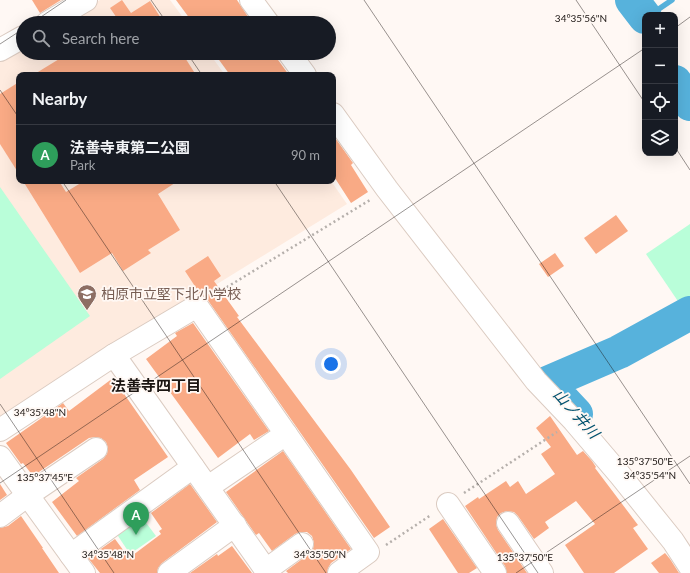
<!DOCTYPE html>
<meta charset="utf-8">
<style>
:root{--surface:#171b24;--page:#242831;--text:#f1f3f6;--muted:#9ea1a6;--line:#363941;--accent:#ea580c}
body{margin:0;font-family:Lato,"Noto Sans JP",sans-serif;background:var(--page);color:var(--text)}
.controls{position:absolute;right:12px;top:12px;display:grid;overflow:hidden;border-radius:8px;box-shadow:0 4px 16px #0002}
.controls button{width:36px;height:36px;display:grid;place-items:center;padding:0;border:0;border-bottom:1px solid var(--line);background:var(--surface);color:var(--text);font:20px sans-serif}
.you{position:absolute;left:331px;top:364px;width:14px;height:14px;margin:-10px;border:3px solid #fff;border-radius:50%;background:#1a73e8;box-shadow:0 0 0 6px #1a73e833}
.badge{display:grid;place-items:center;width:26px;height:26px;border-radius:50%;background:var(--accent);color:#fff;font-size:13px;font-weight:700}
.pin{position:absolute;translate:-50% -33px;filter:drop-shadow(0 1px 2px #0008)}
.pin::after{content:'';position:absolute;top:21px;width:14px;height:12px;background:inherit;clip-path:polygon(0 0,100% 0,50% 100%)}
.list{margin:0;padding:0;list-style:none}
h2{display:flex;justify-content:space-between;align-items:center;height:52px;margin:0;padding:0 16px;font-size:17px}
h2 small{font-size:13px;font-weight:400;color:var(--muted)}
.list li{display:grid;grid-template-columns:26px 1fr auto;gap:12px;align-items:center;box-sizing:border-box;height:60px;padding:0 16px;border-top:1px solid var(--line)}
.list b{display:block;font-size:15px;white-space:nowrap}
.list p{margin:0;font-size:13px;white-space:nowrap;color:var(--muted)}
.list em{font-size:13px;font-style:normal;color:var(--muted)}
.icon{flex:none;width:22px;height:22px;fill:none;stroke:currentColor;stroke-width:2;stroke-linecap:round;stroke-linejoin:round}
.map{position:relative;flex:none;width:690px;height:573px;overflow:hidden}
.search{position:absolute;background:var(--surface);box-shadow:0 4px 16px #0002;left:16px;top:16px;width:320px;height:44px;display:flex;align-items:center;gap:10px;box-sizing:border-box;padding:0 14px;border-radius:22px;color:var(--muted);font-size:15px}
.panel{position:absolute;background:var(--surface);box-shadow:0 4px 16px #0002;left:16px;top:72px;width:320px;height:112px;border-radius:8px}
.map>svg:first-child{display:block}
</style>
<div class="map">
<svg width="690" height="573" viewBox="0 0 690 573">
<rect width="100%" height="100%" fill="#fff8f4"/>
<!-- built -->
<g fill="#feebdf">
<path d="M100 0H170L187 23H61Z"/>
<path d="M23 46V53H209L225 75H19V181H331L347 204 0 418V59Z"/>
</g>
<!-- green -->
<g fill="#b9fed9">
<path d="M0 187 90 316 0 379Z"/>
<path d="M690 224V319L646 254Z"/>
<path d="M141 516 156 536 130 554 116 533Z"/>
</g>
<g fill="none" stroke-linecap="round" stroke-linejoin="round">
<!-- stream -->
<path stroke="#57b2dc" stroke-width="5.5" d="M650 15 672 0"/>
<!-- river -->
<g stroke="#57b2dc" stroke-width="34">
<path d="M632 0 645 17"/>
<path d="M675 82 690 104"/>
<path d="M576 414 547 383 619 352 690 313"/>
</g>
</g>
<!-- building -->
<g fill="#f9aa85">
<path d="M32 0H61L40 13Z"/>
<path d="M122 0 131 13 150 1 164 23H115L119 21 110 8Z"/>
<path d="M176 0H237L252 23H193Z"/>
<path d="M69 53H182L196 75H33Z"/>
<path d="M214 53H273L289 75H230Z"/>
<path d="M19 82V174L0 144V94Z"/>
<path d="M333 135 353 163 351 165 368 192 351 203 333 175Z"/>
<path d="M23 181H59L66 192 84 181H178L158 194 180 230 148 250 151 253 123 271 112 253 80 273Z"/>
<path d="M616 215 628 231 596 254 584 238Z"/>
<path d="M555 253 564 266 548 277 539 264Z"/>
<path d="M208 256 221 276 214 281 239 316 237 317 351 470 390 527 374 538 207 299 200 294 185 271Z"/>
<path d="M193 323 269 431 254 440 250 434 218 458 146 359 177 336 175 333Z"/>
<path d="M113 378 168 457 134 480 140 490 77 536 52 502 79 481 76 478 103 459 107 454 108 448 106 442 101 438 95 437 89 438 33 476 23 463 21 464 6 443 63 403 69 411Z"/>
<path d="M550 416 577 455 583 451 592 461 596 467 595 468 638 525 633 528 648 549 614 573H584L565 545 595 524 576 501 545 522 549 528 534 539 518 516 514 512 507 511 501 513 497 517 496 524 498 530 527 573H507L505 566 465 506 478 497 479 499 506 481 510 487 518 481 526 494 555 474 541 454 551 447 536 428Z"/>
<path d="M283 451 351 549 331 563 328 568 327 573H288L286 571 309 554 313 549 314 543 312 536 307 532H300L295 534 272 551 259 533 256 535 226 492Z"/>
<path d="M0 484 7 495 0 500Z"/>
<path d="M190 484 217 522 162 563 158 568 157 573H100L88 558 115 539 129 558 161 534 159 531 162 529 151 513Z"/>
<path d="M21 516 43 548H42L59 573H0V528L8 526Z"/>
<path d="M443 519 477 568 469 573H458L429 529Z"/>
<path d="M232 546 252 573H190L217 554 218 556Z"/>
<path d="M665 553 670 559 679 573H659L651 563Z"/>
</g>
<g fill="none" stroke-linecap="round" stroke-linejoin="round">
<defs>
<g id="minor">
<path d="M251 0 268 23"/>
<path d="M47 23 86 0"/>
<path d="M0 50 23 37"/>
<path d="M289 53 305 75"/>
<path d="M333 114 387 189 536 381 574 421 620 475 673 541 690 567"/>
<path d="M114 355 197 306 368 552 339 573"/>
<path d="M0 430 114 355 268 573"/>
<path d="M0 457 84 573"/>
<path d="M208 487 286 434"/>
<path d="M448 504 495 573"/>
<path d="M0 516 28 495 96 449"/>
<path d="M508 523 542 573"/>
<path d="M71 555 193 467"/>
<path d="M266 570 302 544"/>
<path d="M169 573 235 525"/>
</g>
</defs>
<!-- minor casing -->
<use href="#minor" stroke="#dbcbc1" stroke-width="24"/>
<!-- path -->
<g stroke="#b6b0ac" stroke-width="2.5" stroke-dasharray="2 3" stroke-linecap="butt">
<path d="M214 295 370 200"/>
<path d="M464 493 557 432"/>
<path d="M386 545 431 515"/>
</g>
<!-- minor -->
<use href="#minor" stroke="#fff" stroke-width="22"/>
</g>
<!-- ticks -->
<path fill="none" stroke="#1b1512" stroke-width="1" stroke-opacity="0.45" d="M151 0 167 23M364 0 690 484M576 0 645 103M32 23 66 0M675 28 690 17M0 44 23 29M187 53 202 75M0 90 19 118M675 147 690 170M62 181 326 573M274 181 538 573M0 404 114 573M0 483 645 48M516 573 690 456"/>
<!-- icons -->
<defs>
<symbol id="school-pin" viewBox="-11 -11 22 30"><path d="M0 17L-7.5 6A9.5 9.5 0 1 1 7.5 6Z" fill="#8d6e63" stroke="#fff8f4"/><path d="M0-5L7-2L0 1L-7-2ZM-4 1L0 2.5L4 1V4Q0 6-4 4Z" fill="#fff"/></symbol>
</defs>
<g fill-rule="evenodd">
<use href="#school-pin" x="76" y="283" width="22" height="30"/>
</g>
<g text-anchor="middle" stroke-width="3.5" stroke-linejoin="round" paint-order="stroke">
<!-- education labels -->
<g font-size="14" fill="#785e54" stroke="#fff8f4" text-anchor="start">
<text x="101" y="299">柏原市立堅下北小学校</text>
</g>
<!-- neighbourhood labels -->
<g font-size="15" font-weight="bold" fill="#1b1512" stroke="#fff8f4">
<text x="156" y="391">法善寺四丁目</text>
</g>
<!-- water labels -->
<g font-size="15" font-style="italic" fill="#03526f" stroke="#fff8f4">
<text transform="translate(576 414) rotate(48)" y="5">山ノ井川</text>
</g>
</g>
<g font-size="10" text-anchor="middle" fill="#1b1512" stroke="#fff8f4" stroke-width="3.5" stroke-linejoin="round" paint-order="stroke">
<text x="581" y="22">34°35'56"N</text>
<text x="40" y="416">34°35'48"N</text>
<text x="645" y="465">135°37'50"E</text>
<text x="650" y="479">34°35'54"N</text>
<text x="45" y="481">135°37'45"E</text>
<text x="108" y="558">34°35'48"N</text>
<text x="320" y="558">34°35'50"N</text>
<text x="525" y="561">135°37'50"E</text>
</g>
</svg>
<div class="controls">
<button>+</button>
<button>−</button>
<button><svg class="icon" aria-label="locate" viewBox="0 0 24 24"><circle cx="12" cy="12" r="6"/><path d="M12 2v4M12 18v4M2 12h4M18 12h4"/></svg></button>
<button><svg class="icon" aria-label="layers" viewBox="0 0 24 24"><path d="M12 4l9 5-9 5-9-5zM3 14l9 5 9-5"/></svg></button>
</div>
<div class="you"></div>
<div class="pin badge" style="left:136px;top:535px;background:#2e9e5b">A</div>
<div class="search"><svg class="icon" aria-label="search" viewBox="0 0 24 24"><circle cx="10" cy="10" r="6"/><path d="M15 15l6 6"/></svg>Search here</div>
<section class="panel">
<h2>Nearby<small></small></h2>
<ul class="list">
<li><span class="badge" style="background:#2e9e5b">A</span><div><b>法善寺東第二公園</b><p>Park</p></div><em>90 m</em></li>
</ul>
</section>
</div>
